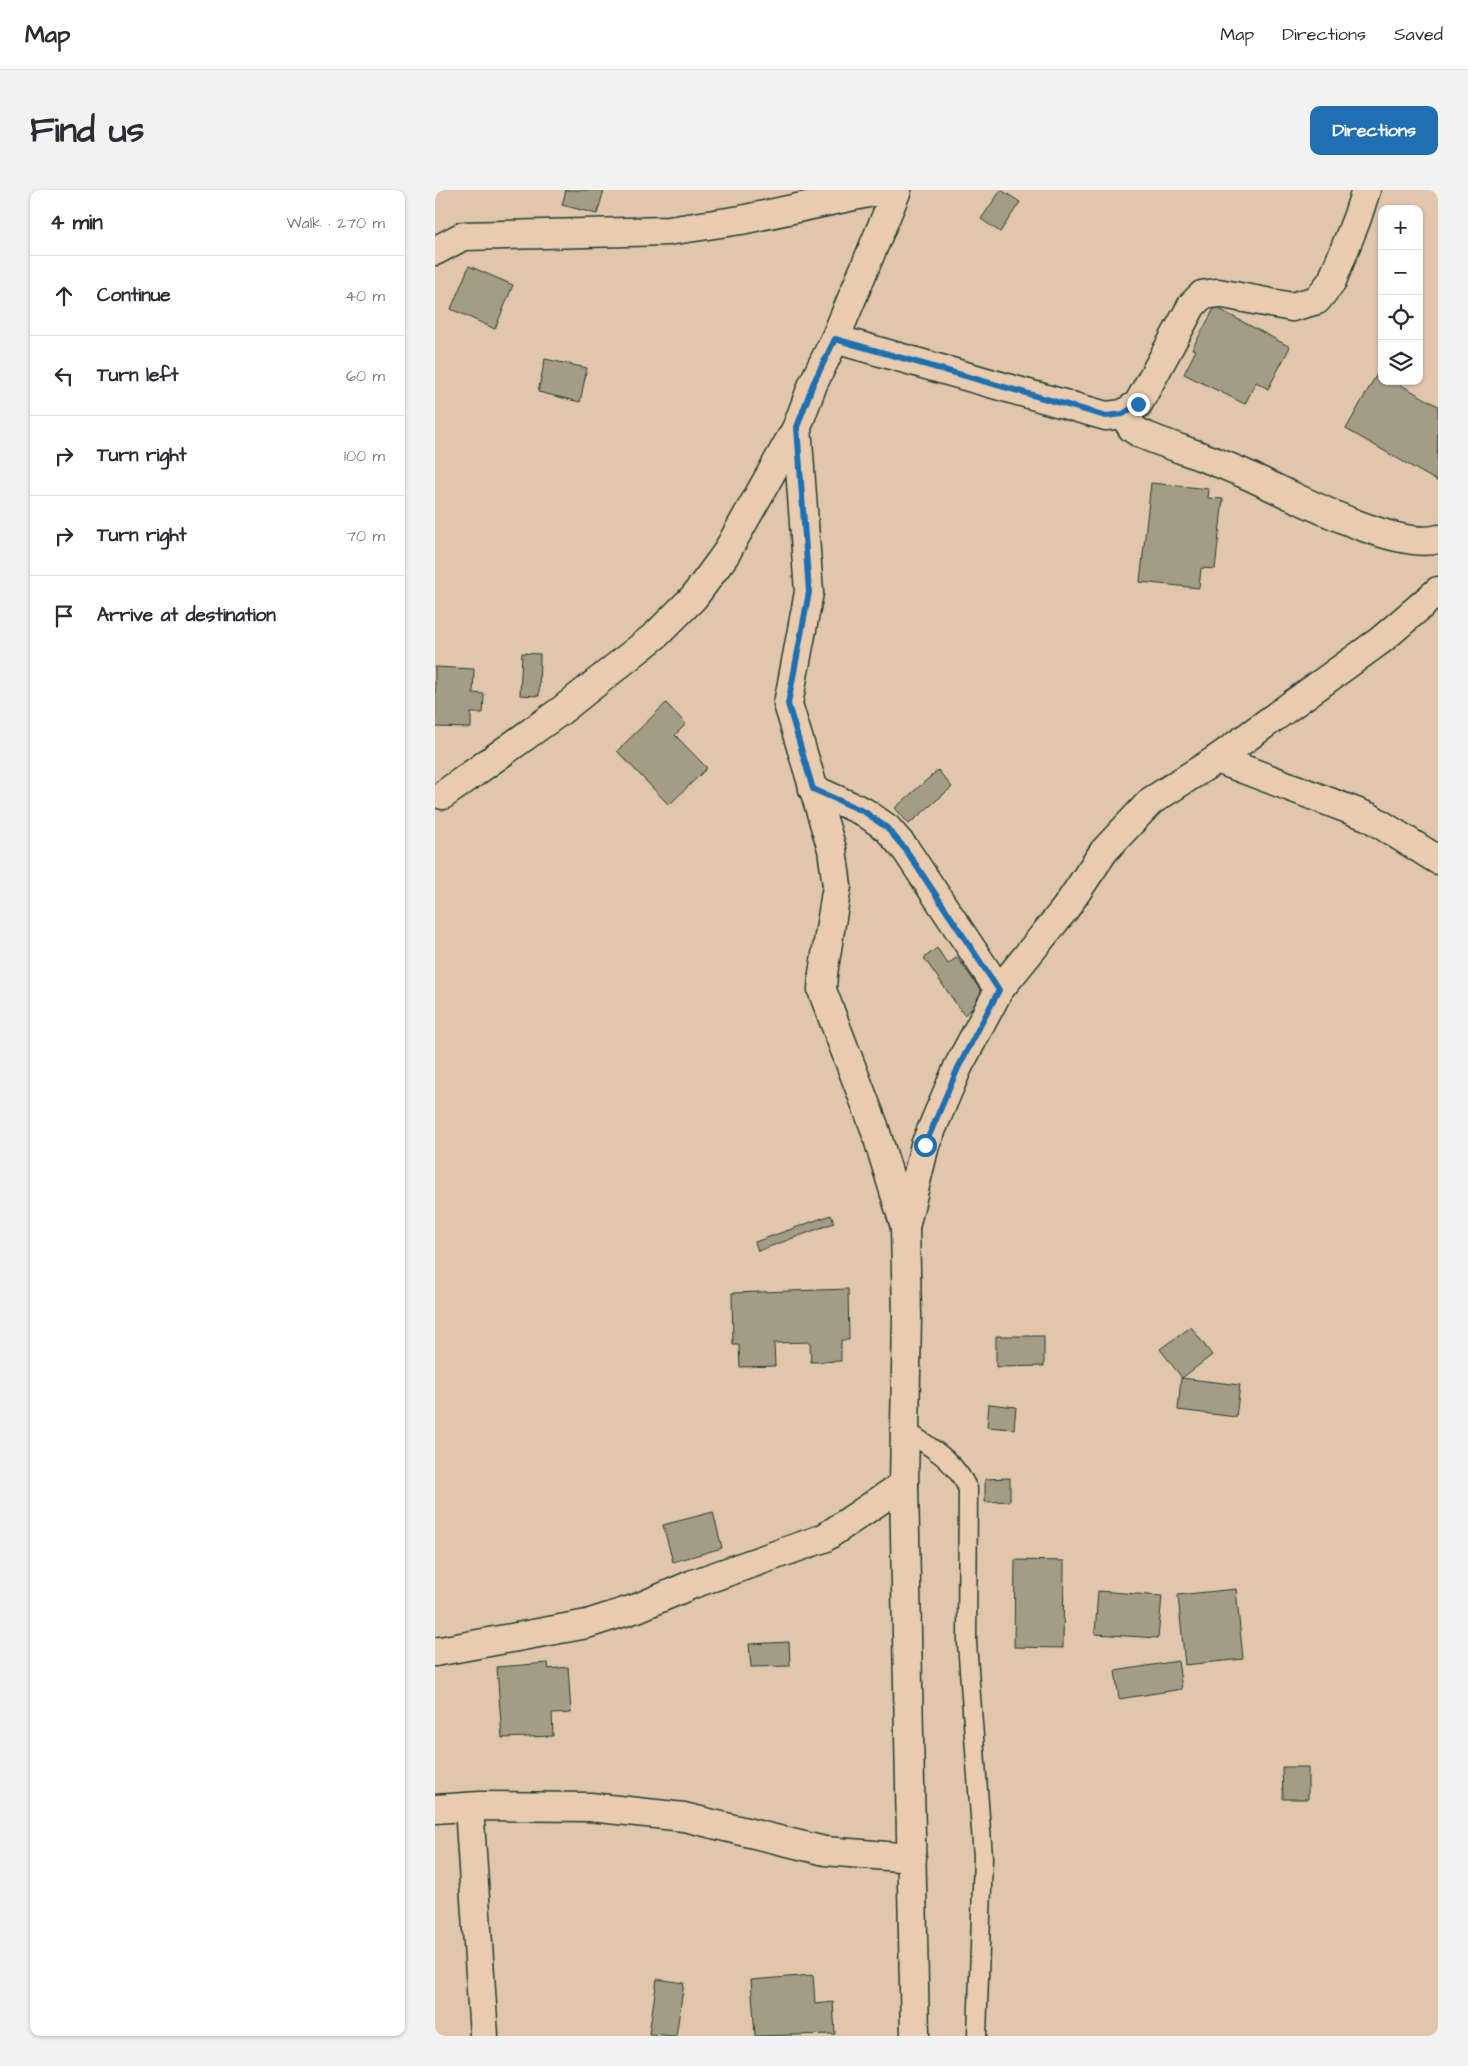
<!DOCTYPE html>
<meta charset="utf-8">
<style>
:root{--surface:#fff;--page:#f2f2f3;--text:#2b2b33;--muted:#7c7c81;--line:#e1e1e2;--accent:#1f6fb2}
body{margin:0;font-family:"Architects Daughter",sans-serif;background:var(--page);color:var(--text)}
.controls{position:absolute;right:15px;top:15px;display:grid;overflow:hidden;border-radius:10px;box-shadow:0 1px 4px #0004}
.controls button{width:45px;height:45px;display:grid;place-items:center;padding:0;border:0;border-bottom:1px solid var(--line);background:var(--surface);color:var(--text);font:25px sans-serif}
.stop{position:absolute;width:15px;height:15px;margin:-11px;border:4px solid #1f6fb2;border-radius:50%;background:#fff}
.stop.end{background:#1f6fb2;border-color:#fff;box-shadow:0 1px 5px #0008}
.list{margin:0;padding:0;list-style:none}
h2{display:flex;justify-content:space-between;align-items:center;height:65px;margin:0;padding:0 20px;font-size:21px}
h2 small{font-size:16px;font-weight:400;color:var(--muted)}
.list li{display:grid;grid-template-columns:32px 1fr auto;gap:15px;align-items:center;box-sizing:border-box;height:80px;padding:0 20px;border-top:1px solid var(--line)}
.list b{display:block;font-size:19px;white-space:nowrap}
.list em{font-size:16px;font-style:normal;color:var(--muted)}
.icon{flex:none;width:28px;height:28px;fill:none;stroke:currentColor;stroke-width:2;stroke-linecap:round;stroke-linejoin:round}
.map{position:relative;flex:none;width:1003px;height:1846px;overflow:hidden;border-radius:10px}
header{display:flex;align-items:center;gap:30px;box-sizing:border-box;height:70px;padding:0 25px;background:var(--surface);border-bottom:1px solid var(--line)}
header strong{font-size:24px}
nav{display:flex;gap:28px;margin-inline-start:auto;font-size:18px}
.intro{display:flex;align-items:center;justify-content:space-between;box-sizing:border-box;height:120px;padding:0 30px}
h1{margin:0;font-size:35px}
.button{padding:12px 22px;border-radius:10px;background:var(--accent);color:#fff;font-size:18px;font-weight:700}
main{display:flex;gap:30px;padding:0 30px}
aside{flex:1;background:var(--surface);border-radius:10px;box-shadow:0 1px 4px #0004}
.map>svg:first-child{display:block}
</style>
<header>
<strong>Map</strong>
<nav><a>Map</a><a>Directions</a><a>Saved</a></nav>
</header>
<div class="intro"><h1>Find us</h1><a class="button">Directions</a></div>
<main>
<aside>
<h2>4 min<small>Walk · 270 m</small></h2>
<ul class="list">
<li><svg class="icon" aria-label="ahead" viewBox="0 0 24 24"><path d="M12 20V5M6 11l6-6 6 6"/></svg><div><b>Continue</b></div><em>40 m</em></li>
<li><svg class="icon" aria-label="left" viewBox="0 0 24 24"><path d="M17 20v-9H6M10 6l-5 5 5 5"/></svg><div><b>Turn left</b></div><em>60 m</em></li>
<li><svg class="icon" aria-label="right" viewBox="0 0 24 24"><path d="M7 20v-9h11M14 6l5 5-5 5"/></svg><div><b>Turn right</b></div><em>100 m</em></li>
<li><svg class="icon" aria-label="right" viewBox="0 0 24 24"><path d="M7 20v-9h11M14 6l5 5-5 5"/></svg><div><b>Turn right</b></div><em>70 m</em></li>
<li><svg class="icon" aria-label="arrive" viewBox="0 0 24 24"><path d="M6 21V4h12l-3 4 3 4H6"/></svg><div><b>Arrive at destination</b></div></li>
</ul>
</aside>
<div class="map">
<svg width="1003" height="1846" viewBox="0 0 1003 1846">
<rect width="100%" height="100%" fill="#e1c6ab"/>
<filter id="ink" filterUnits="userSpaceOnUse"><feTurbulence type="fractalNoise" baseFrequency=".02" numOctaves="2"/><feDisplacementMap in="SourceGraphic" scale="10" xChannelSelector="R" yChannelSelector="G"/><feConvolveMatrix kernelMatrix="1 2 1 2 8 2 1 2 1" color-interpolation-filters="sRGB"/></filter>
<g filter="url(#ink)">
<!-- building -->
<g fill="#a59c86" stroke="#1f3d34">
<path d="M131 0H169L162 24 127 15Z"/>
<path d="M566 0 585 12 565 42 546 29Z"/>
<path d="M34 76 78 95 60 139 16 119Z"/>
<path d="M780 117 855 157 833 199 821 192 810 214 749 184 761 160 757 159Z"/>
<path d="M110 169 152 178 145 212 103 202Z"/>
<path d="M943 182 947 184V191H959L1003 216 1002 291 911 239Z"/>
<path d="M716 293 774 299 773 308 788 309 780 379 766 378 764 398 705 392Z"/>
<path d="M87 463 105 464 104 506 85 505Z"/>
<path d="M0 477 39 479 38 503 49 504 48 523H36V538L0 537Z"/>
<path d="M231 513 251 534 240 545 272 578 234 615 182 561Z"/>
<path d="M503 580 517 597 474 634 460 618Z"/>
<path d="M502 758 513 774 522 767 551 808 529 825 489 768Z"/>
<path d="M396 1025 399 1033 323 1061 320 1052Z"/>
<path d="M413 1099 414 1150H406V1171L376 1172 375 1152 339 1153 340 1176 305 1177 304 1155H298L297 1103Z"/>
<path d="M756 1137 777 1165 747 1188 725 1159Z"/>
<path d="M561 1146H609V1176L561 1177Z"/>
<path d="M746 1188 805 1195 801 1227 743 1220Z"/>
<path d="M554 1214 581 1217 579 1239 552 1237Z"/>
<path d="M575 1288V1311L550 1312V1289Z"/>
<path d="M278 1322 287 1358 238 1372 228 1335Z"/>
<path d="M580 1370 629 1371 628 1458 579 1457Z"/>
<path d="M801 1399 808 1469 750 1475 743 1405Z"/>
<path d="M663 1401 727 1406 723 1448 660 1444Z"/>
<path d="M354 1452 355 1476 316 1477 314 1454Z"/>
<path d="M743 1471 747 1499 684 1509 680 1481Z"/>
<path d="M113 1473 114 1479 133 1477 136 1523 117 1524 118 1546 67 1548 62 1477Z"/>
<path d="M847 1577H873V1609H848Z"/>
<path d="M378 1785 380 1814 398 1812 400 1844 320 1846 316 1790Z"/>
<path d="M222 1789 249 1793 241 1846 214 1844Z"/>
</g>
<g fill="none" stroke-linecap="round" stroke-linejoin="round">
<defs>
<path id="service" d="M470 1240C496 1258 519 1269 533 1299L532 1453 548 1667 542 1846"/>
<g id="minor">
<path d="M462 0 400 149 378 194 362 237 374 402 353 514 397 659 402 696 388 784 387 800 439 936 470 1037 472 1125 469 1294 480 1846"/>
<path d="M0 61 28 46 233 41 306 30 447 0"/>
<path d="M400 149 671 226 688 224 703 214 757 115 767 105 783 103 857 117 882 110 897 91 922 28 931 0"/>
<path d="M688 224 697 238 706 244C738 257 771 267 803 281 848 300 959 362 1003 349"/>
<path d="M782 569 934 627 1003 670"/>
<path d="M378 599 429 622 452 638 471 660 564 800"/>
<path d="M8 605 127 520 221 445 259 407 290 365 362 237"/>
<path d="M470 1037 490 955 523 877 564 800 630 719 669 661 716 611 782 569 946 450 1003 401"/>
<path d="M0 1462 152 1434 202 1418 258 1394 389 1348 469 1294"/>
<path d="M34 1617 49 1846"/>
<path d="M0 1619 45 1616 155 1617 249 1627 390 1661 477 1668"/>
</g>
</defs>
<!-- service casing -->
<use href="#service" stroke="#1f3d34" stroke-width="21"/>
<!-- minor casing -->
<use href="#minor" stroke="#1f3d34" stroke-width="31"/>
<!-- service -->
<use href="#service" stroke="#e9ccb0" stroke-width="18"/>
<!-- minor -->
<use href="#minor" stroke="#e9ccb0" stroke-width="28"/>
</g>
</g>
<g fill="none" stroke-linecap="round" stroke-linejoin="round" filter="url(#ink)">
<!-- route -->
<path stroke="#1f6fb2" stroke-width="6" d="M490 955 523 878 564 800 471 660 452 638 430 622 378 599 353 514 374 402 362 237 378 194 400 149 671 226 688 224 703 214"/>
</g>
</svg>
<div class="controls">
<button>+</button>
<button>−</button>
<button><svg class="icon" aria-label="locate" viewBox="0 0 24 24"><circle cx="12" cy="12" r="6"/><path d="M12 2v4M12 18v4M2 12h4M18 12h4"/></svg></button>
<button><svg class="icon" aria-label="layers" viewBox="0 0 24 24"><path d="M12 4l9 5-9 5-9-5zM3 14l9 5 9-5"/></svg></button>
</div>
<div class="stop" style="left:490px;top:955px"></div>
<div class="stop end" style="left:703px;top:214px"></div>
</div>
</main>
